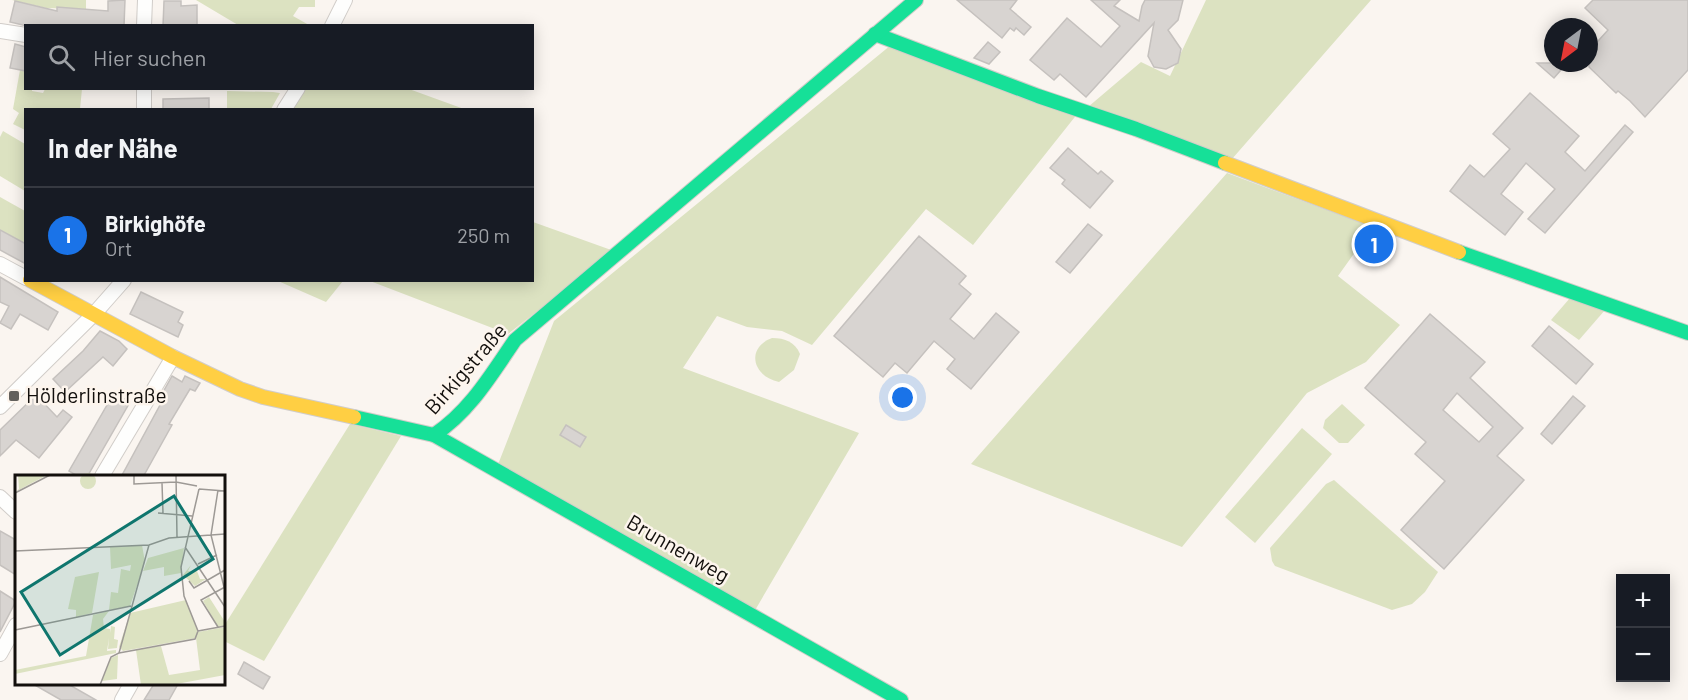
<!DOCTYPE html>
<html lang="de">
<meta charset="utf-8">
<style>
:root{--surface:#171b24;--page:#20242c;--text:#f1f3f6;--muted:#9ea1a6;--line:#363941;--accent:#1a73e8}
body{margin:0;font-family:Barlow,sans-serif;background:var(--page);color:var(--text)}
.controls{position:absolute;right:18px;bottom:18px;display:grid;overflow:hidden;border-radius:0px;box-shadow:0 3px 15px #0003}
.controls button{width:54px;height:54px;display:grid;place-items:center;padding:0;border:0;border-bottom:2px solid var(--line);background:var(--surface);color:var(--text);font:30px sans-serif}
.compass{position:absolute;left:1544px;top:18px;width:54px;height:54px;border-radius:50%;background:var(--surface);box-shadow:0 3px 15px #0003;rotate:212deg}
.you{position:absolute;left:903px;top:398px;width:21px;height:21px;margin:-15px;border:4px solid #fff;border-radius:50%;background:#1a73e8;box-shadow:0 0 0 9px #1a73e833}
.badge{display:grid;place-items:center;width:39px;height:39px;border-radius:50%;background:var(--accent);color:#fff;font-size:20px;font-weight:700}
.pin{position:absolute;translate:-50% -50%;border:3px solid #fff;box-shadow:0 2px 6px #0006}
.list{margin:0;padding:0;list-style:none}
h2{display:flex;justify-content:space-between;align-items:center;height:78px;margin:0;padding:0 24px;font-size:26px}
h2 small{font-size:20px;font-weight:400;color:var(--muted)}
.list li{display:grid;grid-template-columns:39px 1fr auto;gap:18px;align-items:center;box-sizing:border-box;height:96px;padding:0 24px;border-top:2px solid var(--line)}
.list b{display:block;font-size:22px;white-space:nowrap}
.list p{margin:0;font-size:20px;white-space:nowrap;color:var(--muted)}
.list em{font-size:20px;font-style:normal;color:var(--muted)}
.icon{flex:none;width:33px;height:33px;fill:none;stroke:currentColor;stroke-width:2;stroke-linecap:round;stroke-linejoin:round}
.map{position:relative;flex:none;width:1688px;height:700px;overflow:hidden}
.search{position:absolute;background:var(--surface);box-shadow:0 3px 15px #0003;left:24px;top:24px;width:510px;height:66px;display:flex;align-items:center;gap:15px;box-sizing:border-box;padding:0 21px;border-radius:0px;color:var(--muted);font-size:22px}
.panel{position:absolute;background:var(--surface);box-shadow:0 3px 15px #0003;left:24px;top:108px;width:510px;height:174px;border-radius:0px}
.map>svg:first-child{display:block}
</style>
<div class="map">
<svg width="1688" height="700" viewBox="0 0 1688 700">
<rect width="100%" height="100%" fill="#faf5f0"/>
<!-- green -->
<g fill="#dce2c1">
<path d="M12 0H86V9L46 8Z"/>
<path d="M196 0H315V7H299L293 16 309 25H238Z"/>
<path d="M1206 0H1371L1232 159 1088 107 1141 62 1170 76Z"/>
<path d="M891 45 1078 113 973 245 926 209 812 345 782 331 747 327 717 316 683 368 859 433 754 612 497 467 554 321Z"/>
<path d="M20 70 25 71 26 88 32 89V91L43 93 45 89H82L80 109 26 110 25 130 13 124 19 113 13 109Z"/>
<path d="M303 88 409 89 464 109 290 110Z"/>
<path d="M227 91 273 92 280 93 271 109 227 110Z"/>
<path d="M3 131 25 144V191L0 176V137Z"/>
<path d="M1227 173 1373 227 1338 276 1400 325 1366 362 1307 393 1182 547 971 464Z"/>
<path d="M0 197 25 211V244L0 230Z"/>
<path d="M533 222 614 251 508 334 370 281 532 280Z"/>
<path d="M278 281H343L326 302Z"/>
<path d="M1570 298 1605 310 1579 340 1551 320Z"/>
<path d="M772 338C785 338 795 342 800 354L794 370 779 382C753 377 745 348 772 338Z"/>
<path d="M1342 404 1365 425 1348 443H1339L1323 428 1325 420Z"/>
<path d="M350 424 401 436 264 661 224 641V626Z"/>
<path d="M1302 428 1332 454 1255 543 1225 517Z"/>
<path d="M1334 480 1438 572 1425 592 1412 604 1392 610 1275 566 1272 561 1270 548 1326 484Z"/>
</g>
<!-- building -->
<g fill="#d8d4d1" stroke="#c5c1be" stroke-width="1.5" fill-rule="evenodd">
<path d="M125 0 124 26H27L10 22 15 1 57 11V7L108 11V1Z"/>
<path d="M957 0H1017L1010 9 1031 27 1024 35 1016 28 1014 31 1010 28 1002 38Z"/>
<path d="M1091 0H1120L1114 6 1139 21 1142 6 1145 0H1183L1178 20 1168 30 1181 49 1178 63 1166 69 1154 67 1148 56 1154 23 1086 97 1060 74 1054 80 1030 60 1067 18 1101 47 1120 26Z"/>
<path d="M1593 0H1688V70L1645 117 1630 101 1618 91 1616 93 1589 67V51L1608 30 1585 8Z"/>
<path d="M164 1H181V6L197 5V26H163Z"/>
<path d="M988 42 1000 52 989 64 974 58Z"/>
<path d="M15 44 26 47V71L10 68Z"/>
<path d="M1537 63H1567L1554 78Z"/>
<path d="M1530 93 1579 136 1565 152 1585 171 1625 125 1633 132 1545 233 1528 219 1555 189 1526 163 1501 194 1523 212 1505 235 1450 191 1470 165 1484 177 1510 149 1493 134Z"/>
<path d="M209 98V110H163V99Z"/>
<path d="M1068 148 1098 174 1101 171 1113 181 1090 208 1062 184 1065 180 1050 168Z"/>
<path d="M1088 224 1102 235 1070 273 1056 262Z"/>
<path d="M0 230 26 244V264L0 250Z"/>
<path d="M919 236 966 276 959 284 971 294 950 319 974 339 996 313 1019 332 971 389 947 369 955 359 934 341 907 373 895 363 883 377 834 336Z"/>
<path d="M0 277 58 312 48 330 20 314 11 329 0 323 9 306 0 302Z"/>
<path d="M141 292 183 312 178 322 183 325 178 337 130 314Z"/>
<path d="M1430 314 1485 362 1470 378 1523 428 1497 456 1524 480 1444 569 1401 530 1445 481 1415 454 1426 442 1365 388ZM1457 393 1493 427 1479 442 1443 410Z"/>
<path d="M1549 326 1593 364 1576 384 1532 346Z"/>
<path d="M100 331 119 341 127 349 113 366 103 357 65 392 53 379 83 351Z"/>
<path d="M172 376 182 382 185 376 200 383 195 391 190 389 169 424 172 425 143 477H121L160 405 157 403Z"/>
<path d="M114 393 130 402 87 477H79L69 471Z"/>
<path d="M36 395 57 417 63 410 72 417 39 458 16 440 0 456V430Z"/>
<path d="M1573 396 1585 406 1552 444 1541 434Z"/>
<path d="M566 425 586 437 580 447 560 435Z"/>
<path d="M0 531 16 540V575L0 565Z"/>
<path d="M0 591 16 601 0 632Z"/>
<path d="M244 662 270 677 263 689 238 674Z"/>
<path d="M33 684H68L96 700H61Z"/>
<path d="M154 684H178L169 700H144Z"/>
</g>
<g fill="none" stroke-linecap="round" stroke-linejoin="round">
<defs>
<g id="street">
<path d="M144 26 145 0"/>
<path d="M332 26 345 0"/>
<path d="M0 31 26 35"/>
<path d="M144 110V88"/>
<path d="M284 110 298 88"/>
<path d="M0 264 26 278"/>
<path d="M0 407 94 314 124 280"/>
<path d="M102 476 173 357"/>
<path d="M0 497 16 512"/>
<path d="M0 654 16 625"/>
<path d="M122 700 131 684"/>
</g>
<g id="fast">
<path d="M875 34 1038 96 1136 129 1225 163"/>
<path d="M1459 252 1688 333"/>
<path d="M354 417 434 435 901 700"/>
<path d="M434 435C470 411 491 375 515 340L916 0"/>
</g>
<g id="slow">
<path d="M1225 163 1459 252"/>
<path d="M30 280 173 357 240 389 263 397 354 417"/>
</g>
</defs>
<!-- street casing -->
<use href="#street" stroke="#d1cdc9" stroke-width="16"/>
<!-- fast casing -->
<use href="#fast" stroke="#d1cdc9" stroke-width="16"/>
<!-- slow casing -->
<use href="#slow" stroke="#d1cdc9" stroke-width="16"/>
<!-- street -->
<use href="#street" stroke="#fefefd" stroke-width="14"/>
<!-- fast -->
<use href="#fast" stroke="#16e098" stroke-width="14"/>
<!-- slow -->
<use href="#slow" stroke="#ffcf43" stroke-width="14"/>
</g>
<!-- markers -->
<rect fill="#63605c" stroke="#fdf5ed" stroke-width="2" x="8" y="390" width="12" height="12" rx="3"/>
<g text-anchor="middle" stroke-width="5" stroke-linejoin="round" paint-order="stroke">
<!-- street labels -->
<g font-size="21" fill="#120f0c" stroke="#fdf5ed">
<text transform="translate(466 369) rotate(-49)" y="7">Birkigstraße</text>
<text transform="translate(678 549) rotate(30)" y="7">Brunnenweg</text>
</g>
<!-- poi labels -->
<g font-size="21" fill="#120f0c" stroke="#fdf5ed" text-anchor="start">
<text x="26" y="403">Hölderlinstraße</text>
</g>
</g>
<!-- overview -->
<g transform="translate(15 475)">
<rect width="210" height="210" fill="#faf5f0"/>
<path d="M65 6a8 8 0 1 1 16 0a8 8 0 1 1-16 0ZM3 0H32L0 17 4 14ZM127 70 130 87 115 131 94 135 96 117 103 118 106 94 115 96 116 90 96 94 95 72ZM169 73 166 98 149 101V92L128 96 133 83ZM176 90 173 96H182L185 104H191L180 111 168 100ZM84 97 77 138 61 142V135L53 134 60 102ZM194 122 210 147V151L203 152 188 126ZM171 125 183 157 210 152V200L156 210H126L121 175 146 171 154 200 185 195 181 163 108 176 104 172 115 138ZM94 136 88 144 89 153 95 154V158L96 151 100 152 99 164 103 165 102 173 93 174 94 163 92 176 101 175V178L0 199V195L71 181 78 140ZM103 180 102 204 87 206 96 183Z" fill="#dce2c1"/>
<path fill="none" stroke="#9d9995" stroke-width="1.5" d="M119 0V9L161 7 182 11M161 0 162 62M147 8 148 38M184 14 210 16M203 15 196 60 209 112M0 18 35 0M143 38 177 41M170 72 210 132M0 76 134 70 154 63 210 59M183 89 202 80M174 106 179 113 210 95M203 152 186 125 210 112M0 155 116 131M183 156 169 121 166 92 184 14M183 156 210 151M104 178 180 164 183 156M85 210 96 182 104 178 134 70"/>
<path fill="#0f766e" fill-opacity="0.15" stroke="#0f766e" stroke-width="3" d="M159 21 198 84 45 180 6 117Z"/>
<rect width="210" height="210" fill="none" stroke="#120f0c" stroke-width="3"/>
</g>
</svg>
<div class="controls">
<button>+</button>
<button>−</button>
</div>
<svg class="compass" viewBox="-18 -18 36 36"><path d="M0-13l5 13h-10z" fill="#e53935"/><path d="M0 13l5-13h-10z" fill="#9ea1a6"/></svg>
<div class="you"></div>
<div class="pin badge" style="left:1374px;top:244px">1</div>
<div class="search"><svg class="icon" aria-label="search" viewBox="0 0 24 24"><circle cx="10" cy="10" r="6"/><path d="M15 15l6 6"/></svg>Hier suchen</div>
<section class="panel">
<h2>In der Nähe<small></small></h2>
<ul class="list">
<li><span class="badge">1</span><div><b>Birkighöfe</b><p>Ort</p></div><em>250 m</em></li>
</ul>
</section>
</div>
